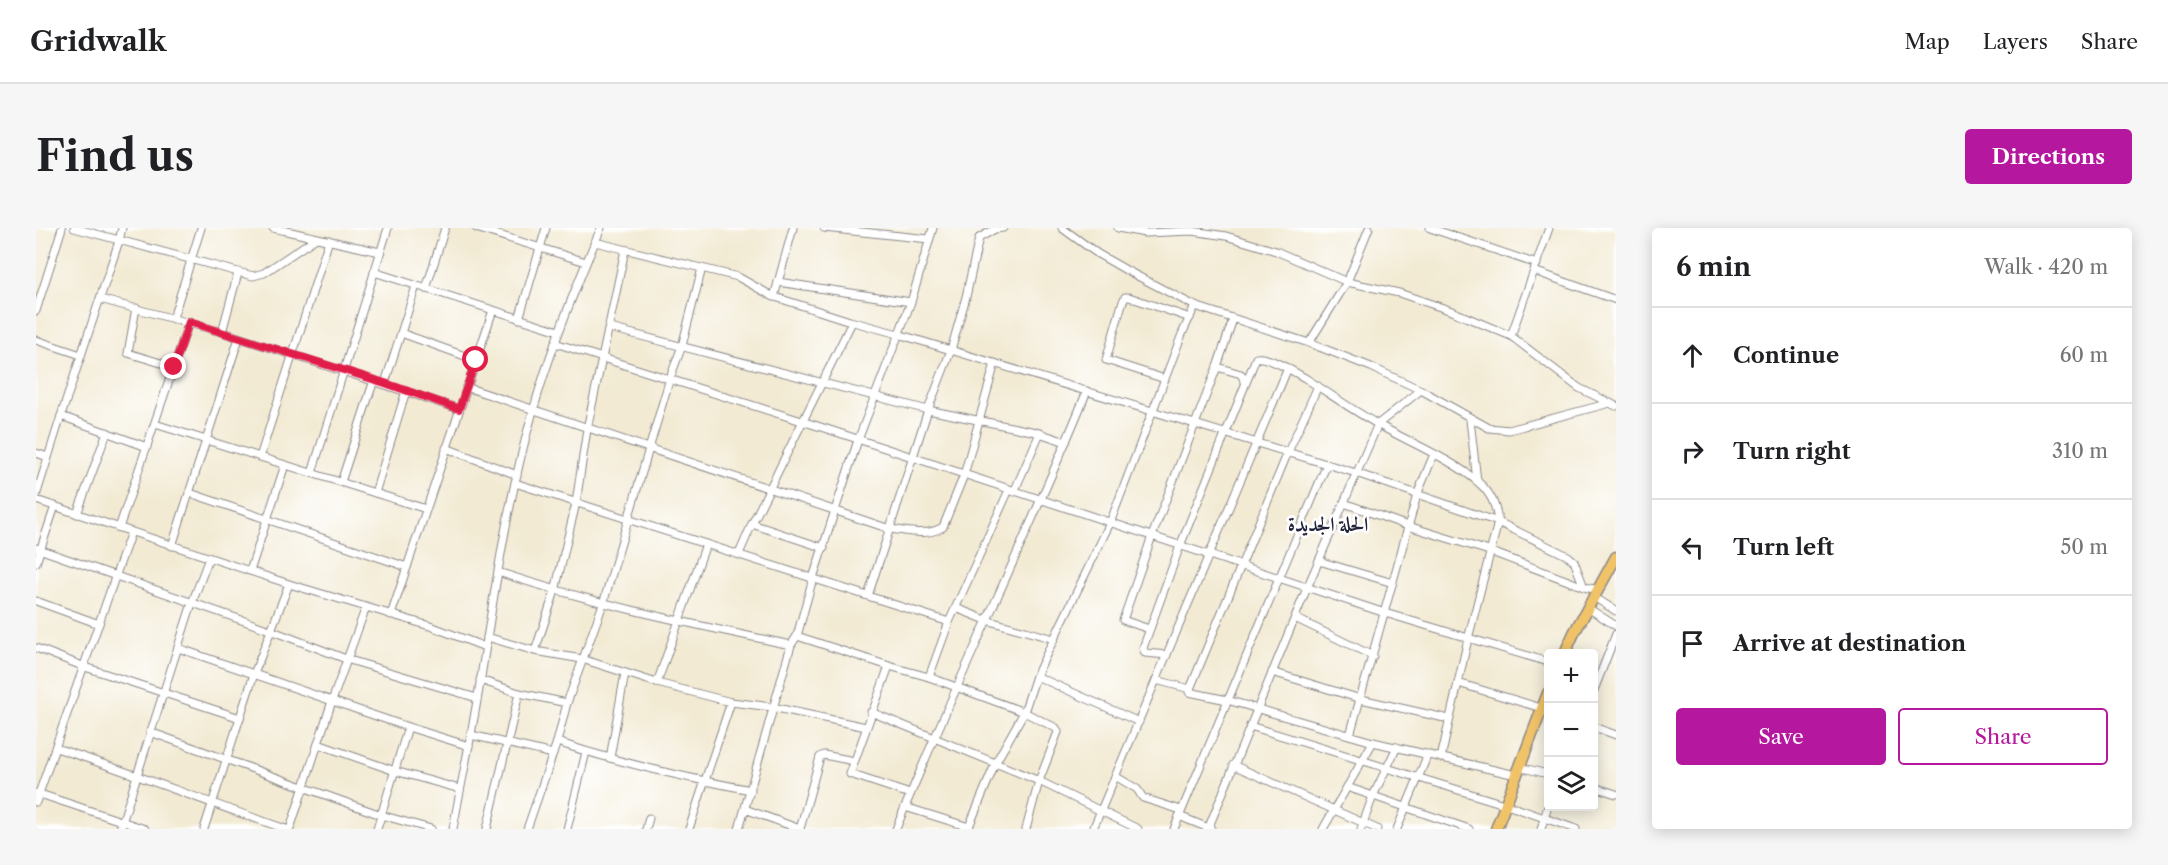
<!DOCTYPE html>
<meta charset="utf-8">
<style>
:root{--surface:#fff;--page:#f6f6f6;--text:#202124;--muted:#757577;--line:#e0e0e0;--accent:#b5179e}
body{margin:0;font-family:"Libre Caslon Text",Amiri,serif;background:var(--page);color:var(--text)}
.controls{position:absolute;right:18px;bottom:18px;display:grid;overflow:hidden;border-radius:6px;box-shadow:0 3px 15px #0003}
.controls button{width:54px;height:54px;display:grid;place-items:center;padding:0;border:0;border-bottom:2px solid var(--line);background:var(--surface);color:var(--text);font:30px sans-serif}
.stop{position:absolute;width:18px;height:18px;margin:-14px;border:4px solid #e11d48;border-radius:50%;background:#fff}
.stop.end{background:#e11d48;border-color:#fff;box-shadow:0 2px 6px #0008}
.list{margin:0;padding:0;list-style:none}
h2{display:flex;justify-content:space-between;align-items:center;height:78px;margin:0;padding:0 24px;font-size:26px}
h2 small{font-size:20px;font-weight:400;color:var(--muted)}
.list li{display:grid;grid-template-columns:39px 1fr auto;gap:18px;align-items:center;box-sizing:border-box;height:96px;padding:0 24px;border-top:2px solid var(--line)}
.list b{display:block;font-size:22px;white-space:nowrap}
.list em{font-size:20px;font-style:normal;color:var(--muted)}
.actions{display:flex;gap:12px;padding:18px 24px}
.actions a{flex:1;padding:14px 0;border:2px solid var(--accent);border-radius:6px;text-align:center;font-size:21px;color:var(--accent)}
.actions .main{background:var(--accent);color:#fff}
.icon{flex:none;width:33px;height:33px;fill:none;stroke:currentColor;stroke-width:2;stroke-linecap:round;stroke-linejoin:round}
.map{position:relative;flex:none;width:1580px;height:601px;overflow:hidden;border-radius:6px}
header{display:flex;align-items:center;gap:36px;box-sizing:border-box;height:84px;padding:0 30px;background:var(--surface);border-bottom:2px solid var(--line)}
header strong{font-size:28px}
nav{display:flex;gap:33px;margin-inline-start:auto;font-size:21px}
.intro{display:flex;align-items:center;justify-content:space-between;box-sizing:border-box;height:144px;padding:0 36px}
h1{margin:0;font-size:42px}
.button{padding:15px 27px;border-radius:6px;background:var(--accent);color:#fff;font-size:21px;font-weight:700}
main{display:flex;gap:36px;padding:0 36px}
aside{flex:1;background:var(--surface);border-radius:6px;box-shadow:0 3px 15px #0003}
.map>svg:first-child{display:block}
</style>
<header>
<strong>Gridwalk</strong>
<nav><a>Map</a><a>Layers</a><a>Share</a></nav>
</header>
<div class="intro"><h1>Find us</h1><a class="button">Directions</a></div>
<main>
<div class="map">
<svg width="1580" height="601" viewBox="0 0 1580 601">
<rect width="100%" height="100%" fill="#fff"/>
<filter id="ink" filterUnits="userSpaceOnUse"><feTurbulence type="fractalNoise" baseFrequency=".0167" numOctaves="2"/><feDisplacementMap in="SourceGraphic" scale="12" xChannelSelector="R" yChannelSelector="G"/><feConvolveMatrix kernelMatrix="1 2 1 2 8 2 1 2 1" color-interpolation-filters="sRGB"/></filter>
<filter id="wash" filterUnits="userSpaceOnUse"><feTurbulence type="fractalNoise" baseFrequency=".008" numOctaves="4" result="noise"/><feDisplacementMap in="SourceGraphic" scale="24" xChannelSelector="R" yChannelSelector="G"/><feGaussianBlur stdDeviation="1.35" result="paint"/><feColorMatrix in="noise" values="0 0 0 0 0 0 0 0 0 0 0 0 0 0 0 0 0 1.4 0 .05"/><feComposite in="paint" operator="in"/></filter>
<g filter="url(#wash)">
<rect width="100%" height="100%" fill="#f2ead3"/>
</g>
<g filter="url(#ink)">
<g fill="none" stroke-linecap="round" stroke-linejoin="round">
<defs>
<g id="street">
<path d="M38 0 217 48 228 45 280 10"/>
<path d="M237 0 344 24"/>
<path d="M440 0 550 34"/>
<path d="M788 0 893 11"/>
<path d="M1026 0 1062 26 1090 42 1159 78 1273 115 1335 139 1385 162 1453 200 1473 202 1574 175"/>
<path d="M1082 0 1109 5 1156 3 1190 8 1240 23 1311 54 1363 65 1413 82 1475 108 1543 160 1580 178"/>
<path d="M1394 0 1501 36"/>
<path d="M559 14 702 49 736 68 814 93 862 106 1320 245 1462 294 1532 328 1538 333 1548 359"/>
<path d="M1498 43 1580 72"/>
<path d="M338 44 523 103"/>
<path d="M742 54 875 74"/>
<path d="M390 61 409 0"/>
<path d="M738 69 757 0"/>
<path d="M64 71 186 104 423 181"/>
<path d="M100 80 92 125 138 139"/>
<path d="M0 83 26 0"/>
<path d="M137 90 165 0"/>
<path d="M483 91 510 0"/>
<path d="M574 100 892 182 1000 204 1030 214"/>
<path d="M186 104 202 45"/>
<path d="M365 105 440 132"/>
<path d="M1475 108 1513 0"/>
<path d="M0 112 45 127"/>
<path d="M519 115 791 201 1349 385 1512 434"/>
<path d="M1273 115 1311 54 1333 0"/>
<path d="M1181 139 1197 91"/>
<path d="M1129 151 1070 132 1086 76 1089 69H1093L1154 90"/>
<path d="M349 155 380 58"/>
<path d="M430 159 854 301C871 303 891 309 907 299L928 247 959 135"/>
<path d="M25 188 111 219"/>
<path d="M1434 192 1441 253"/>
<path d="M119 196 390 281"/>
<path d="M410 220 481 247"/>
<path d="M0 225 12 229"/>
<path d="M224 229 293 12"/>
<path d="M276 245 352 0"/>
<path d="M305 254 338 152"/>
<path d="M479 255 913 394"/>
<path d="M978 264 1004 205"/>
<path d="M154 265 371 339"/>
<path d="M339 265 370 163"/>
<path d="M0 268 25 188 83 13 86 0"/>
<path d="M0 272 253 356 397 399 449 419"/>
<path d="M1308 275 1372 298 1453 323 1548 359 1563 362"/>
<path d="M41 286 71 204"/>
<path d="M716 296 788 320"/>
<path d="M83 300 153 94"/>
<path d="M136 318 203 110"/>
<path d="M0 320 234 402 310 431 441 470"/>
<path d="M703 326 716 296 816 94"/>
<path d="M1283 333 1357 355"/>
<path d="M0 335 19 278"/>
<path d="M214 343 249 237"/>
<path d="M462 344C558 376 656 396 755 417"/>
<path d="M832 368 892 182 915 122 930 69 943 10 959 1 967 0"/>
<path d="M1558 369 1580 383"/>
<path d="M0 373 63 396"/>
<path d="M920 380 950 392 1018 411"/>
<path d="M1552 380 1580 398"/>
<path d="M355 387 457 82"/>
<path d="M1259 390 1337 428"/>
<path d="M1113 401 1087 392 1116 308 1181 139 1205 146 1209 154"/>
<path d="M761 408 853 438 893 449 988 484 1020 500 1022 504 1003 553 990 601"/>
<path d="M451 409 499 423 546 431 621 455 695 474 736 479 830 499"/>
<path d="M0 420 49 439 204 490"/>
<path d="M142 420 372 499 433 518"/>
<path d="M499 423 519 363 540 275 551 201 589 22"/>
<path d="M1131 427 1109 425 1107 420 1144 318 1220 130C1231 127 1258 144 1269 150 1294 166 1318 183 1343 197 1373 214 1417 232 1442 254 1455 265 1460 277 1462 294L1432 411 1405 530"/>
<path d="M853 438 814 546 874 566"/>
<path d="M1236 444 1325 471 1413 491"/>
<path d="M1000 448 1103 494"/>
<path d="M893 449 913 394 973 262"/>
<path d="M444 452 483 465 531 475"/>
<path d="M1120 452 1154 461 1153 464 1191 472 1337 514 1480 547"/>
<path d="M621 455 670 316"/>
<path d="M1422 455 1512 482"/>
<path d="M1154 461 1252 224 1282 158"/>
<path d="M1558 462 1580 406"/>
<path d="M835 484 1003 553 1102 601"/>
<path d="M1214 498 1468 576 1540 601"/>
<path d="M1558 499 1580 507"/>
<path d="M114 504 345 587 395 601"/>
<path d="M435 507 517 526"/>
<path d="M1314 507 1381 267 1398 226"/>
<path d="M521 514C584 535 650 550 715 562"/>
<path d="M282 516 359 543 424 561"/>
<path d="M20 520C97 545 173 575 250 601"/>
<path d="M574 530 589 445"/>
<path d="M1197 537 1341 601"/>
<path d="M1483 539 1512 546"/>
<path d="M1079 548 1101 561 1107 570 1145 582"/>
<path d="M1311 559 1433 601"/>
<path d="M1558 559 1580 566"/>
<path d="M1 565 109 601"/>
<path d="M0 574 95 304"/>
<path d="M869 579 933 599"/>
<path d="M709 581 764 601"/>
<path d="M1143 588 1175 601"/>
<path d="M84 601 156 375 173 330"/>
<path d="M168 601 218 446 253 356"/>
<path d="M254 601 296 473 330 379"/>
<path d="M341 601 372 499"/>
<path d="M417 601C426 551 437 500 445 449 459 360 472 270 497 183 515 120 539 60 565 0"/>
<path d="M451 601 483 465"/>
<path d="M491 601 521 514 531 475 567 376 634 150 646 118 666 40"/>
<path d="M531 601 550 524"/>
<path d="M610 601 613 590"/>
<path d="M653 601 695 474"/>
<path d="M703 601 755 417 761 408 777 350 822 212 875 74 897 0"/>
<path d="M764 601 784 529 788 527 818 533"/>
<path d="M860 601C920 453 991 311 1051 163"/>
<path d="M932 601 960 534 988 484 1000 448 1074 295 1146 106 1159 78"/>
<path d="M1057 601 1252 140"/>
<path d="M1138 601 1291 236"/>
<path d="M1172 601 1271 360 1342 196 1385 162"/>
<path d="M1287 601 1337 514"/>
<path d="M1325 601 1337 568 1361 519"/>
<path d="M1361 601 1392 526"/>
<path d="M1505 601 1512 578"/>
</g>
<g id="primary">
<path d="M1529 425 1538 405 1580 329"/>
<path d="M1460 601 1512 465"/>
</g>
</defs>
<!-- street casing -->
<use href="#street" stroke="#8a8687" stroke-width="9"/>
<!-- primary casing -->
<use href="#primary" stroke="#8a8687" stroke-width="13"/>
<!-- street -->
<use href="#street" stroke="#fff" stroke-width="7"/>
<!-- primary -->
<use href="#primary" stroke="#f1c369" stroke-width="10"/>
</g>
</g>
<g fill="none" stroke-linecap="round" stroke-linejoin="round" filter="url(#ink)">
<!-- route -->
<path stroke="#e11d48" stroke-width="8" d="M138 139 153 94 349 155 423 181 440 132"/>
</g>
<g text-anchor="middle" stroke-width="5" stroke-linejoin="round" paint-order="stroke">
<!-- quarter labels -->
<g font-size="20" font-weight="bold" fill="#22223b" stroke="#fff">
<text x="1292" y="303">الحلة الجديدة</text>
</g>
</g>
</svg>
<div class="controls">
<button>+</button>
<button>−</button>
<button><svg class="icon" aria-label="layers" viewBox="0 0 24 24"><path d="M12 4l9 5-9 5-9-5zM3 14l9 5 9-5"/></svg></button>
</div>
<div class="stop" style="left:440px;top:132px"></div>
<div class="stop end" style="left:138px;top:139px"></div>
</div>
<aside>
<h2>6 min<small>Walk · 420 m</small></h2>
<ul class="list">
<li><svg class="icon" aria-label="ahead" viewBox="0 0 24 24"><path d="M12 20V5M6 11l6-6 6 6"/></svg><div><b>Continue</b></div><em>60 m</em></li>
<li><svg class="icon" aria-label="right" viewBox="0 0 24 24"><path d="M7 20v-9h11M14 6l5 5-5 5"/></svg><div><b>Turn right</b></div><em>310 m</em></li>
<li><svg class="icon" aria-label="left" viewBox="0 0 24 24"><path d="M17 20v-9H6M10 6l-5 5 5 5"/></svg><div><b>Turn left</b></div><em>50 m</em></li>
<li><svg class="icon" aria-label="arrive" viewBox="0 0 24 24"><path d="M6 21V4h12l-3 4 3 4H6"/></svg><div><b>Arrive at destination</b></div></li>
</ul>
<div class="actions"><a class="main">Save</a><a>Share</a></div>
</aside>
</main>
